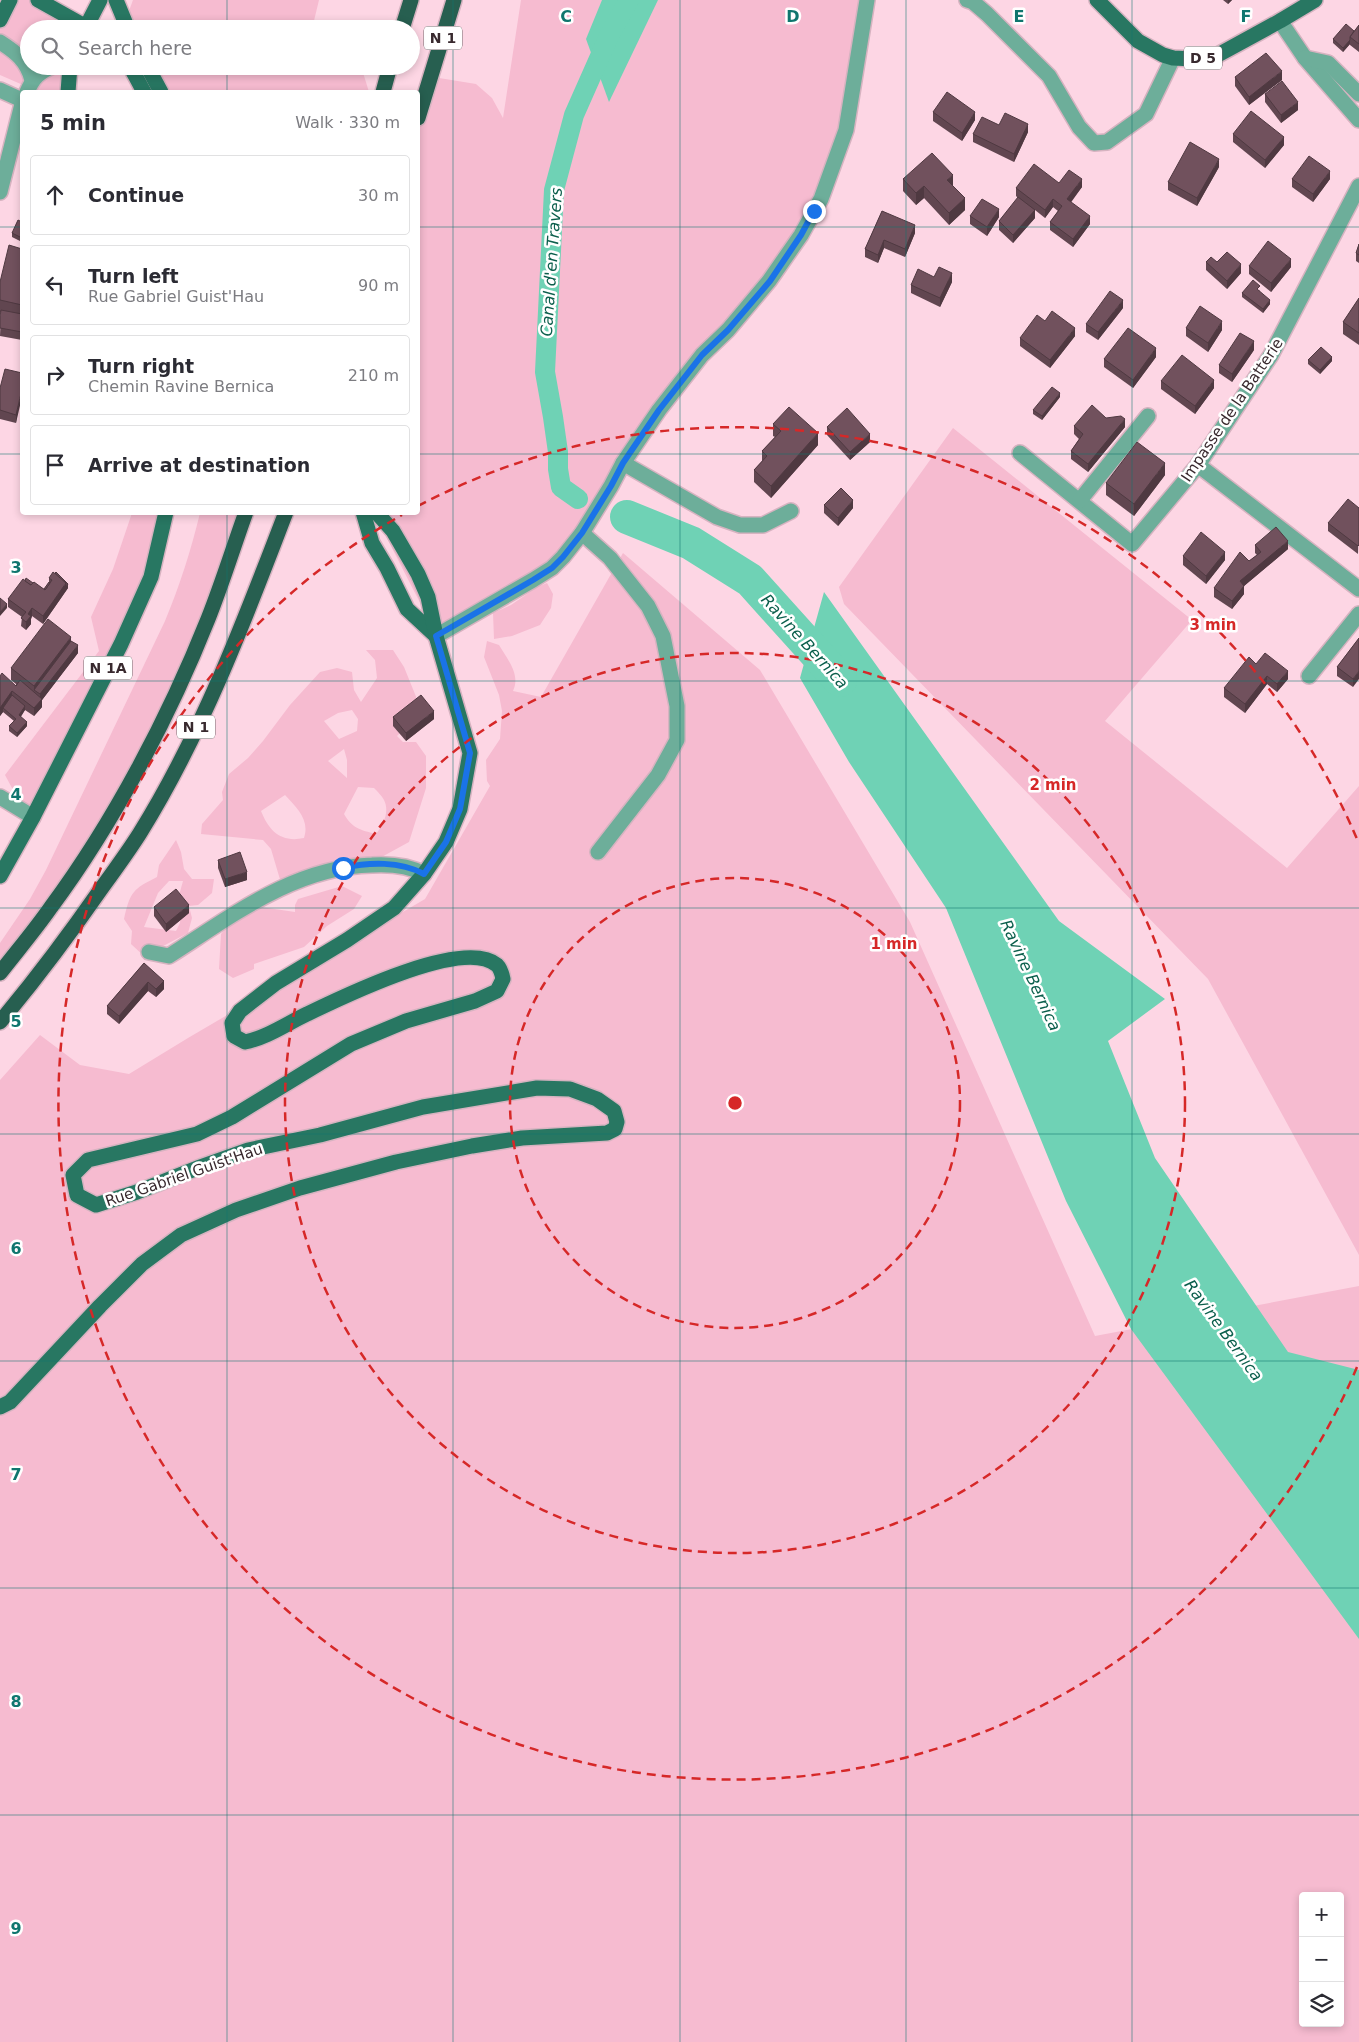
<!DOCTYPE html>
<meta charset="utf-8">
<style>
:root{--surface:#fff;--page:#f7f7f7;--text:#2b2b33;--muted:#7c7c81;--line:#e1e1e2}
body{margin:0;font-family:"DejaVu Sans",sans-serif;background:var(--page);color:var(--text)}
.controls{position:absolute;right:15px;bottom:15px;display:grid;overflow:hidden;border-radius:5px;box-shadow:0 2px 8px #0003}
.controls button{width:45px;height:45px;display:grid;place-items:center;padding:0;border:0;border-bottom:1px solid var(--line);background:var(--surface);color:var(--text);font:25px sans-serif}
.stop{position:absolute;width:15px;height:15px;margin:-11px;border:4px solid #1a73e8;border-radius:50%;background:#fff}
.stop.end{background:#1a73e8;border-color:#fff;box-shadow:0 1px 5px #0008}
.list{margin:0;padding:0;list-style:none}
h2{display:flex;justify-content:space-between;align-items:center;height:65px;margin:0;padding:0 20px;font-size:21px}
h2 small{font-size:16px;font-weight:400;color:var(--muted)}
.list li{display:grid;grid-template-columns:32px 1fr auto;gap:15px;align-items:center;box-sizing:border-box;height:80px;margin:0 10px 10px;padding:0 10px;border:1px solid var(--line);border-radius:5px}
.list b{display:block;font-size:19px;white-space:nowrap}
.list p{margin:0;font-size:16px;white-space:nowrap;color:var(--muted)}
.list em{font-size:16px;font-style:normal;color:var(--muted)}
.icon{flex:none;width:28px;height:28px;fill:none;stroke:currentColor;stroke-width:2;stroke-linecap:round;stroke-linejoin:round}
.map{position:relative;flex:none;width:1359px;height:2042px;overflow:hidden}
.search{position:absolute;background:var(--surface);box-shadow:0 2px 8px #0003;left:20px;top:20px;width:400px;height:55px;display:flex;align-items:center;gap:12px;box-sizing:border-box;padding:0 18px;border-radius:28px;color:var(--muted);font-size:19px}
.panel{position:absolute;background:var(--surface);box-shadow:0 2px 8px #0003;left:20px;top:90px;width:400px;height:425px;border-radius:5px}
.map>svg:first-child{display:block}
</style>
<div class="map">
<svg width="1359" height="2042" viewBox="0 0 1359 2042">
<rect width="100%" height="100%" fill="#fdd6e4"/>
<!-- green -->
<g fill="#f6bbd0" fill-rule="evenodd">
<path d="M10 0H38L85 29H29V66H70L68 92H39L0 75V20Z"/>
<path d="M133 0H319L312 29H128L125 22Z"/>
<path d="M521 0H867L846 130 801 235 702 355 563 557 435 632 374 513 418 512V122L433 77 476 84 492 98 503 118Z"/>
<path d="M147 66H361L369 92H161Z"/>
<path d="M953 428 1192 620 1105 721 1287 868 1359 786V1255L1208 979 844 604 839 587Z"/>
<path d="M132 513H166L121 644 26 814 5 775 99 651 91 617 113 569Z"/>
<path d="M200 513H246L134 774 0 974V943L30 899 46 870 165 621C180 585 191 550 200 513Z"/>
<path d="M623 553 760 670 910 922 1095 1336 1359 1286V2042H0V1080L40 1035 80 1065 129 1074 188 1038 425 899 490 786 487 781 486 760 500 739 502 711 499 695 484 657 487 641 499 645C507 659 521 674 513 691L541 697ZM1303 1896H1340V2023H1303Z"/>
<path d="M547 583 553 594 551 608 540 625 512 636 494 639 493 613 511 605 537 587Z"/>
<path d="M366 650H393L404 667 419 704 414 719 397 736 403 742H416L426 756V788L409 842 367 865 342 864 284 893 271 849 263 840 201 834 202 824 223 800 222 792 229 774 248 758 263 741 290 705 320 672 337 668 352 672 354 690 361 702 377 678 375 660ZM352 710 358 719 357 731 339 739 324 721 338 713ZM344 749 347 760V778L328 761ZM358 787 374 788C377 791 382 796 384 800 390 812 383 825 376 834 360 830 352 828 344 814ZM285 795C297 808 310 820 304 838 281 843 269 831 261 811Z"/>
<path d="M176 840 181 852 184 869 192 879H214L212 893 198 905 189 906 192 918 188 933 144 956 131 944 132 931 124 919C130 892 133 889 157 877L159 865ZM169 881H183L178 899 181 907 180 923 176 931 144 927 158 893Z"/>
<path d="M342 886 362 896 354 909 327 926 304 947 254 964V969L233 978 219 969 221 934 232 921 261 907 295 912V905L298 899Z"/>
</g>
<!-- water -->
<g fill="#6fd2b5">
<path d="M602 0H658L609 102 586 39Z"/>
<path d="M824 592 1059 921 1165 999 1108 1041 1155 1158 1288 1352 1359 1370V1639L1131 1329 1066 1201 946 908 849 762 800 678Z"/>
</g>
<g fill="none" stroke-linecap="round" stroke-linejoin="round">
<!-- canal -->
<path stroke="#6fd2b5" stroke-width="20" d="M578 499 561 487 558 469V452L553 417 545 372 554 190 574 115 609 36 629 0"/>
<!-- river -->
<path stroke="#6fd2b5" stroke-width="34" d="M627 517 691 543 750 580 840 680"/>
<defs>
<g id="minor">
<path d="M967 0 973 2 987 14 1049 76 1079 127 1094 143 1107 142 1146 114 1173 58"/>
<path d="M1280 21 1305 58 1359 120"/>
<path d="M0 42C16 52 27 61 32 80"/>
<path d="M1305 58 1328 63 1359 94"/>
<path d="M0 90 22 100"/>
<path d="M27 92C33 78 39 72 53 66"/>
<path d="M0 192 22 104"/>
<path d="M1020 453 1132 544 1198 465 1271 355 1359 186"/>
<path d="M623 463 717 517 740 525H763L791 511"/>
<path d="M1198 465 1359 589"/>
<path d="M1080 500 1148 416"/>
<path d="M582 533 610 558 648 606 663 636 677 706V740L658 775 598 852"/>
<path d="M436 636 533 580 552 568 563 557 582 533 611 486 623 463 659 410 702 355 728 330 769 281 801 235 821 199 846 130 867 0"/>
<path d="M1309 676 1359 614"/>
<path d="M0 797 33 817"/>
<path d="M149 952 169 956C232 916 294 867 372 865 390 864 408 865 424 874"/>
</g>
<g id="major">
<path d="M38 0 90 29"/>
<path d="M116 0 128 29"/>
<path d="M1097 0 1138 41 1163 55 1173 58 1194 59 1216 56 1280 21 1315 0"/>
<path d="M0 20 10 0"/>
<path d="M85 29 100 0"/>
<path d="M130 66 144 92"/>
<path d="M147 66 161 92"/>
<path d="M68 92 70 66"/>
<path d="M363 512 372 543 387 568 407 609 436 636"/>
<path d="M0 876 33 817 121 644 151 577 166 512"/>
<path d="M0 1407 10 1402 100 1306 142 1264 181 1235 236 1210 300 1188 396 1162 472 1146 522 1138 607 1133 615 1129 617 1122 614 1111 597 1099 570 1089 537 1088 423 1107 320 1135 248 1150 200 1167 137 1192 96 1205 77 1195 73 1175 88 1160 197 1134 232 1117 351 1044 406 1021 475 1001 497 991 503 979C502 974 500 968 497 965 464 937 342 997 307 1014 286 1024 268 1037 245 1042L234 1036 232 1023 240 1011 276 983 347 940 394 908 424 874 446 842 460 809 470 753 436 636 428 597 418 574 393 531 376 512"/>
</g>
<g id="highway">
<path d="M402 29 411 0"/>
<path d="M383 92 390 66"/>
<path d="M418 118 454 0"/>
<path d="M0 973C17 951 35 930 51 907 114 822 169 717 208 619 222 584 233 548 246 512"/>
<path d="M0 1022C36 979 69 935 101 889 114 871 128 852 140 833 202 733 244 622 286 512"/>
</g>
</defs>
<!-- minor casing -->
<use href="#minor" stroke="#d6b3c0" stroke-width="18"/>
<!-- major casing -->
<use href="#major" stroke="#d6b3c0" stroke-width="18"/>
<!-- highway casing -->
<use href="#highway" stroke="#d6b3c0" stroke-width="18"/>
<!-- minor -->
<use href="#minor" stroke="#6dae9a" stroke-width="15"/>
<!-- major -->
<use href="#major" stroke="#287762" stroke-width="15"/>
<!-- highway -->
<use href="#highway" stroke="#275f50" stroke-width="15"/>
</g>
<!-- wall -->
<g fill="#614650">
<path d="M1223 0H1232L1228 4Z"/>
<path d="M1359 25V52L1350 45V44L1343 52 1333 43V39L1354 31Z"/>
<path d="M1235 77 1282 80 1249 105 1235 86Z"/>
<path d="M1265 94 1298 110 1281 123 1265 102Z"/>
<path d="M933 112 975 120 962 141 933 121Z"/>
<path d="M999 125 1028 132 1014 162 973 142V134Z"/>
<path d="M1233 134 1284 145 1265 168 1233 142Z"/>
<path d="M1219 167 1197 206 1168 190V182Z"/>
<path d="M903 179 953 186 965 210 949 225 924 198 916 205 903 191Z"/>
<path d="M1292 179H1330L1313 202 1292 187Z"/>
<path d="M1059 183 1082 187 1070 202 1090 224 1073 247 1050 230V222L1058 211 1053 207 1045 218 1035 210V218L1013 243 999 230V221L1018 198 1016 196V188Z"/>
<path d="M882 211 915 233 905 257 884 248 878 263 865 257V249Z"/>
<path d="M970 216 999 217 987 236 970 224Z"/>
<path d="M22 222V242L12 237V233Z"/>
<path d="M1359 244V263L1356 261V253Z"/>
<path d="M22 249V340L0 336 1 312H0V282Z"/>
<path d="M1206 262H1217L1241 273 1227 289 1206 270Z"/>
<path d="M1249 266 1291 267 1271 292 1249 274Z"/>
<path d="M934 277 952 282 940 307 911 293V285Z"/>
<path d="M1260 290 1259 291 1270 304 1263 313 1242 297V293Z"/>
<path d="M1359 298V345L1343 334V322Z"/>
<path d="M1123 308 1098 340 1086 332V324Z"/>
<path d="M1186 328 1222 330 1208 352 1186 336Z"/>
<path d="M1075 336 1050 368 1020 346V338Z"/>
<path d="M1254 350 1232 382 1219 373V365Z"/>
<path d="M1156 357 1133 388 1104 367V359Z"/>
<path d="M1308 360 1332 361 1320 374 1308 364Z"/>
<path d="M22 373 16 423 0 419V388Z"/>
<path d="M1161 381 1214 388 1195 414 1161 389Z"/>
<path d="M1060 397 1042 420 1033 414V410Z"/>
<path d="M1106 418 1125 427 1088 472 1071 459V451L1079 439 1074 434V426Z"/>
<path d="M773 424 818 445 771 498 754 482V470L762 461V451L775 437 773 436Z"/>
<path d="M827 427 870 442 850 460 827 435Z"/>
<path d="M1165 475 1134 516 1106 495V483Z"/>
<path d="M824 505 853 508 838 526 824 513Z"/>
<path d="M1359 508 1358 554 1328 531V523Z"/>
<path d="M1255 545 1288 549 1244 586V594L1232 609 1214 597V588L1257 555 1255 553Z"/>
<path d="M1183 556 1225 560 1206 584 1183 565Z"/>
<path d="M49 578 68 588 43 624 32 616 31 619V624L26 630 21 626 22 617 8 607V599L25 581 33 583 44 589 49 582Z"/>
<path d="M1359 638 1353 687 1337 676V667Z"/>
<path d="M71 641 78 653 42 700V707L34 716 25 710 20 717 27 726 17 737 9 731V726L14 721 3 712 0 716V676L16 686V684L11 680V668Z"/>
<path d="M1256 664 1288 679 1277 692 1267 684 1245 713 1224 697V688Z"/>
<path d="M393 717 434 719 406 741 393 726Z"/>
<path d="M218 860 247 880 225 887 218 868Z"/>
<path d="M154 907 189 913 166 932 154 916Z"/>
<path d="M144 963 164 989 156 997 148 991 119 1024 107 1014V1006Z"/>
</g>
<!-- shaded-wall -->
<g fill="#4f3941">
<path d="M1228 0H1232L1228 4Z"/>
<path d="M1350 40V44L1343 52V48Z"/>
<path d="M1282 71V80L1249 105V97Z"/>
<path d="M1298 102V110L1281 123V115Z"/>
<path d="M975 112V120L962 141V133Z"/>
<path d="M1028 124V132L1014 162V154Z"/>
<path d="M1284 137V145L1265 168V160Z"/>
<path d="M1219 159V167L1197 206V198Z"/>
<path d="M1330 171V179L1313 202V194Z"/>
<path d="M953 175V187L947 180Z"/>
<path d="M1082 179V187L1067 208V199Z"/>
<path d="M924 186V198L916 205V193Z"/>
<path d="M965 198V210L949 225V213Z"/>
<path d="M1053 199V207L1045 218V210Z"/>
<path d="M999 209V217L987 236V227Z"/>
<path d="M1035 210V218L1013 243V235Z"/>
<path d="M1090 216V224L1073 247V239Z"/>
<path d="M915 225V233L905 257V249Z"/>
<path d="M884 240V248L878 263V255Z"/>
<path d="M1291 259V267L1271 292V283Z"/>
<path d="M1241 264V273L1227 289V281Z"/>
<path d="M952 273V282L940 307V298Z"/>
<path d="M1123 300V308L1098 340V332Z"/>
<path d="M1270 300V304L1263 313V309Z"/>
<path d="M1222 321V330L1208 352V343Z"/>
<path d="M1075 328V336L1050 368V360Z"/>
<path d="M1254 341V350L1232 382V374Z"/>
<path d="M1156 348V357L1133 388V380Z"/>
<path d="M1332 357V361L1320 374V370Z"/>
<path d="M1214 380V388L1195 414V406Z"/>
<path d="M22 389V397L16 423V415Z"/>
<path d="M1060 393V397L1042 420V416Z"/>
<path d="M1125 419V427L1088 472V464Z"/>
<path d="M818 433V445L771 498V486Z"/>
<path d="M870 434V442L850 460V452Z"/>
<path d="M1165 463V475L1134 516V504Z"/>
<path d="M853 500V508L838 526V518Z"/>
<path d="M1288 541V549L1244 586V594L1232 609V601L1240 581Z"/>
<path d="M1225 552V560L1206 584V576Z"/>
<path d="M66 583 68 584V588L43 624V616Z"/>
<path d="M7 604V608L0 616V612Z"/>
<path d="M32 608V616L31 619V624L26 630V622L28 614Z"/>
<path d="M71 637V649L34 690V698V686Z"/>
<path d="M78 645V653L42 700V707L34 716V708L40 701V694Z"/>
<path d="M1288 671V679L1277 692V684Z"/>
<path d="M1359 671V679L1353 687V679Z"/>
<path d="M1267 676V684L1245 713V704Z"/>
<path d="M12 691V699L3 708V712L0 716V708Z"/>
<path d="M25 706V710L19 720V715Z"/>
<path d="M434 711V719L406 741V733Z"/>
<path d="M27 722V726L17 737V733Z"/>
<path d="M247 872V880L225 887V879Z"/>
<path d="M189 905V913L166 932V924Z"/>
<path d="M164 981V989L156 997V989Z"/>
<path d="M148 982V991L119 1024V1016Z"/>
</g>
<!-- building -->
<g fill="#71515d" stroke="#4f3941">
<path d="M1346 24 1354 31 1350 37V40L1343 48 1333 39Z"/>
<path d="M1359 25V44L1350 37Z"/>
<path d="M1266 53 1282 71 1249 97 1235 77Z"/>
<path d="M1282 81 1298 102 1281 115 1265 94Z"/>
<path d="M947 92 975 112 962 133 933 112Z"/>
<path d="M1251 111 1284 137 1265 160 1233 134Z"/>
<path d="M1005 113 1028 124 1014 154 973 134 982 117 999 125Z"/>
<path d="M1190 142 1219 159 1197 198 1168 182Z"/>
<path d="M932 153 953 175 947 180 965 198 949 213 924 186 916 193 903 179Z"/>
<path d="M1309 156 1330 171 1313 194 1292 179Z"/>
<path d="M1034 164 1059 183 1069 170 1082 179 1067 199 1090 216 1073 239 1050 222 1062 206 1053 199 1045 210 1016 188Z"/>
<path d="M1018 197 1035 210 1013 235 999 221Z"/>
<path d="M982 199 999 209 987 227 970 216Z"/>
<path d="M882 211 915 225 905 249 884 240 878 255 865 249Z"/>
<path d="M18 220 22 222V238L12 233Z"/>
<path d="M1268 241 1291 259 1271 283 1249 266Z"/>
<path d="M1359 244V255L1356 253Z"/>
<path d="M9 245 22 249V305L0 300V282Z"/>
<path d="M1227 252 1241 264 1227 281 1206 262 1211 257 1217 262Z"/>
<path d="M939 267 952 273 940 298 911 285 918 269 934 277Z"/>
<path d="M1253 280 1260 286 1257 289 1270 300 1263 309 1242 293Z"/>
<path d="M1110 291 1123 300 1098 332 1086 324Z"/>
<path d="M1359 298V333L1343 322Z"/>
<path d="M1200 306 1222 321 1208 343 1186 328Z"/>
<path d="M1 310 22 314V332L0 328V316Z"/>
<path d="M1052 311 1075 328 1050 360 1020 338 1037 315 1045 321Z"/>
<path d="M1128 328 1156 348 1133 380 1104 359Z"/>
<path d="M1240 333 1254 341 1232 374 1219 365Z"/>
<path d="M1321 347 1332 357 1320 370 1308 360Z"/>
<path d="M1182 355 1214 380 1195 406 1161 381Z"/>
<path d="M5 369 22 373V389L16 415 0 410V388Z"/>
<path d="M1052 387 1060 393 1042 416 1033 410Z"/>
<path d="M1092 405 1106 418 1121 416 1125 419 1088 464 1071 451 1083 434 1074 426Z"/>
<path d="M789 407 818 433 771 486 754 470 767 456 762 451 781 431 773 424Z"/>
<path d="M847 408 870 434 850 452 827 427Z"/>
<path d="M1137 442 1165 463 1134 504 1106 483Z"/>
<path d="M841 488 853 500 838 518 824 505Z"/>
<path d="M1348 499 1359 508V545L1358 546 1328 523Z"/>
<path d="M1276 527 1288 541 1240 581 1244 586 1232 601 1214 588 1240 552 1249 561 1261 552 1255 545Z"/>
<path d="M1201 532 1225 552 1206 576 1183 556Z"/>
<path d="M53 572 66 583 43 616 32 608 28 614 31 616 26 622 21 618 26 612 8 599 23 579 31 585 34 582 45 590 52 580 49 578Z"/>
<path d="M56 572 68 584 66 587V583L55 573Z"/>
<path d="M26 578 33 583 31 585 25 581Z"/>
<path d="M49 582 50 583 45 590 44 589Z"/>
<path d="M0 598 7 604 0 612Z"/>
<path d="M48 619 71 637 34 686 11 668Z"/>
<path d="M1359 638V671L1353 679 1337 667Z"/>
<path d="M71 641 78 645 40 694 34 690Z"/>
<path d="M1265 653 1288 671 1277 684 1267 676 1245 704 1224 688 1249 657 1256 664Z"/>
<path d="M2 673 16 686 20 680 42 699 34 708 12 691 0 708V676Z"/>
<path d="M12 695 25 706 19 715 27 722 17 733 9 726 16 719 3 708Z"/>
<path d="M421 695 434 711 406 733 393 717Z"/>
<path d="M240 852 247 872 225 879 218 860Z"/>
<path d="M176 889 189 905 166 924 154 907Z"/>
<path d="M144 963 164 981 156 989 148 982 119 1016 107 1006Z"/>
</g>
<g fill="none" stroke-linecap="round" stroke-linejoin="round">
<!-- route -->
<path stroke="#1a73e8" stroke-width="6" d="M343 868C369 862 400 861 424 874L446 842 460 809 470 753 436 636 533 580 552 568 563 557 582 533 611 486 623 463 659 410 702 355 728 330 770 281 801 235 814 211"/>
</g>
<!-- grid -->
<path fill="none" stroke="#0f766e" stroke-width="1" stroke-opacity="0.55" d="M227 0V29M453 0V2042M680 0V2042M906 0V2042M1132 0V2042M227 66V92M0 227H22M418 227H1359M0 454H22M418 454H1359M227 512V2042M0 681H1359M0 908H1359M0 1134H1359M0 1361H1359M0 1588H1359M0 1815H1359"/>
<!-- distance rings -->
<g fill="none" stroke="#d62828" stroke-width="2.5" stroke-dasharray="9 6">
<circle cx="735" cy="1103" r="225"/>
<circle cx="735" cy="1103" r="450"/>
<path d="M1357 1367A676 676 0 1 1 402 515M418 506A676 676 0 0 1 1357 839"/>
</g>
<g text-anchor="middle" stroke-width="5" stroke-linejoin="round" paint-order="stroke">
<!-- shield labels -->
<g fill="#fff" stroke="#74696d" stroke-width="1">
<rect x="424" y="26.5" width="38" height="23" rx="4"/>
<rect x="1184" y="46.5" width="38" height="23" rx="4"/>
<rect x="84" y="656.5" width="48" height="23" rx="4"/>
<rect x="177" y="715.5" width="38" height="23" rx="4"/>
</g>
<g font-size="14" font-weight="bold" fill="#38292e">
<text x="443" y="43">N 1</text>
<text x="1203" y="63">D 5</text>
<text x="108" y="673">N 1A</text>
<text x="196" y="732">N 1</text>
</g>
<!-- street labels -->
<g font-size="15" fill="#38292e" stroke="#fff">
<text transform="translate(1232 410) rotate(-56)" y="5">Impasse de la Batterie</text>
<text transform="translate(184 1175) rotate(-19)" y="5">Rue Gabriel Guist'Hau</text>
</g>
<!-- water labels -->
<g font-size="16" font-style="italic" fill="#0b5f4c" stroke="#fff">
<text transform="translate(551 262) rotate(-86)" y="6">Canal d'en Travers</text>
<text transform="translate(805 641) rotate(48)" y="6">Ravine Bernica</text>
<text transform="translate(1031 975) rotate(65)" y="6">Ravine Bernica</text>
<text transform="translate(1224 1330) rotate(54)" y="6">Ravine Bernica</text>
</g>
</g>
<g font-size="16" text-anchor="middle" font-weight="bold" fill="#0f766e" stroke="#fff" stroke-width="5" stroke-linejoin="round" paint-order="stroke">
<text x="566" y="22">C</text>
<text x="793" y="22">D</text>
<text x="1019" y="22">E</text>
<text x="1246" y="22">F</text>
<text x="16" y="573">3</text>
<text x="16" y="800">4</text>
<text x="16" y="1027">5</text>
<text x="16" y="1254">6</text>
<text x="16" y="1480">7</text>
<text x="16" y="1707">8</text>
<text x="16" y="1934">9</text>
</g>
<circle cx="735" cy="1103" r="8" fill="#d62828" stroke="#fff" stroke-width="2.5"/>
<g font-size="15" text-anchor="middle" font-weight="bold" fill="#d62828" stroke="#fff" stroke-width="5" stroke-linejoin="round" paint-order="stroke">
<text x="1213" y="630">3 min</text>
<text x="1053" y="790">2 min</text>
<text x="894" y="949">1 min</text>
</g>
</svg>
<div class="controls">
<button>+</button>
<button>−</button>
<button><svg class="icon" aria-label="layers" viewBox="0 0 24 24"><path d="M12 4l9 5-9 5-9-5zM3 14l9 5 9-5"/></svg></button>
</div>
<div class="stop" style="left:343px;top:868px"></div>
<div class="stop end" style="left:814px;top:211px"></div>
<div class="search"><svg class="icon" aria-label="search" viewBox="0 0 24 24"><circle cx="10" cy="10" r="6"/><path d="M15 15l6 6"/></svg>Search here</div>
<section class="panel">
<h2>5 min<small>Walk · 330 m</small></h2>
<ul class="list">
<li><svg class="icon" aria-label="ahead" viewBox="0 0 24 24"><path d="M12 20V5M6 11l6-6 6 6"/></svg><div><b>Continue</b></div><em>30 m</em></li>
<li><svg class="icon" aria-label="left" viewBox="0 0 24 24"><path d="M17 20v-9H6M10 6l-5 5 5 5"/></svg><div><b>Turn left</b><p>Rue Gabriel Guist'Hau</p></div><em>90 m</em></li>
<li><svg class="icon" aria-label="right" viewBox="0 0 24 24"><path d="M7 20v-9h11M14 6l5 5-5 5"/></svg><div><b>Turn right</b><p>Chemin Ravine Bernica</p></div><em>210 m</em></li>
<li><svg class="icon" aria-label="arrive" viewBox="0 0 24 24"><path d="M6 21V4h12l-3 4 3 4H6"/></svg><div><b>Arrive at destination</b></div></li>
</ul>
</section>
</div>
